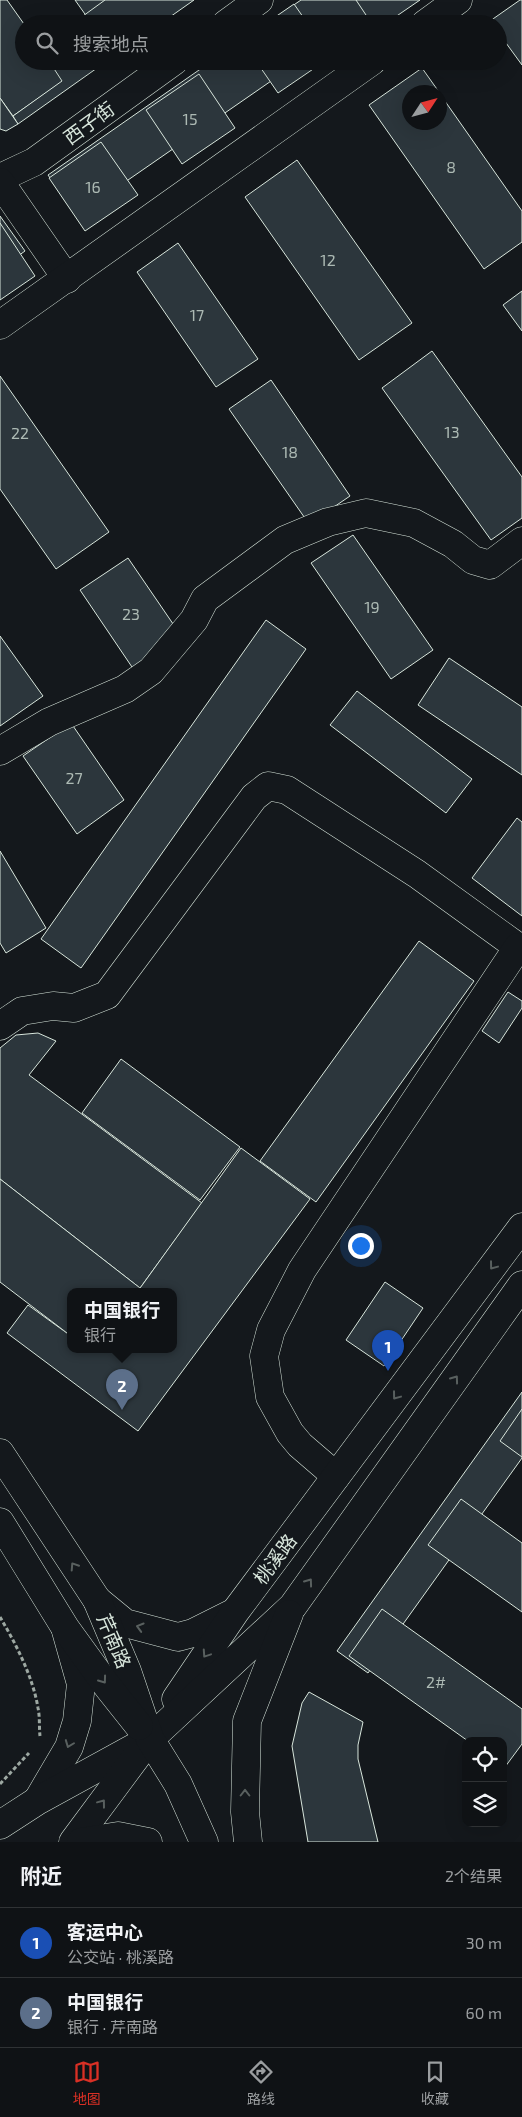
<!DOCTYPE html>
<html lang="zh">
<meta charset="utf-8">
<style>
:root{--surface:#0f1215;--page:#181b1e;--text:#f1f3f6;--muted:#9b9ea0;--line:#2f3234;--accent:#d93025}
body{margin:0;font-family:"Exo 2","Noto Sans SC",sans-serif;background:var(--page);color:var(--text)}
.controls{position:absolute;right:15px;bottom:15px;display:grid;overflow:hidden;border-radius:10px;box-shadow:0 5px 20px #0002}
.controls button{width:45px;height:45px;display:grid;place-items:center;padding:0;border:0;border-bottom:1px solid var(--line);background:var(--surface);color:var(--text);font:25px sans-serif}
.compass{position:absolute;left:402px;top:85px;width:45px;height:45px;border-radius:50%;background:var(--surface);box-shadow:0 5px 20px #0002;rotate:54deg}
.you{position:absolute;left:360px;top:1245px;width:18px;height:18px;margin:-12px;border:4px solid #fff;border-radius:50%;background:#1a73e8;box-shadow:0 0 0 8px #1a73e833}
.badge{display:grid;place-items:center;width:32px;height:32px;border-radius:50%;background:var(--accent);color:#fff;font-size:16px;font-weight:700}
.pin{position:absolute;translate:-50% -41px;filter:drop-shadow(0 1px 2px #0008)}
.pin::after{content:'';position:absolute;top:26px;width:18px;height:15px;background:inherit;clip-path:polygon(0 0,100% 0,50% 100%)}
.popup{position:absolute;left:67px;top:1288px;width:110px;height:65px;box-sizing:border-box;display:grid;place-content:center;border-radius:10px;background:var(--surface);filter:drop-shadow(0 1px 4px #0005);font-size:16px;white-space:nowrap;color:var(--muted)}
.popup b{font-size:19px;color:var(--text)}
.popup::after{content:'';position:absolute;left:50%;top:100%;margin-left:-10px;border:10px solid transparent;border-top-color:var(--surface)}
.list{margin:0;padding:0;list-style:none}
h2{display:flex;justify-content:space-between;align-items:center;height:65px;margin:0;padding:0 20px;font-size:21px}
h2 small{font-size:16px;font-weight:400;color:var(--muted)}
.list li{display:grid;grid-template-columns:32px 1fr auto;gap:15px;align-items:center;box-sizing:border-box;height:70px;padding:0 20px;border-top:1px solid var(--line)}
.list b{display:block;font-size:19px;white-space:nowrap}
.list p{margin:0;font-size:16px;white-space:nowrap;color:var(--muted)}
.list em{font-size:16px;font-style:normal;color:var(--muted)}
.icon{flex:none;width:28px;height:28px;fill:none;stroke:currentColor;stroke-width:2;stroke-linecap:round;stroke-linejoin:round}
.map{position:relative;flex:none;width:522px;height:1842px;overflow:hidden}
.search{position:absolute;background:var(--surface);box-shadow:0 5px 20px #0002;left:15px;right:15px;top:15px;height:55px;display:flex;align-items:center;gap:12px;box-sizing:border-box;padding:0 18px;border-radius:28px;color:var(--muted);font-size:19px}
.sheet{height:205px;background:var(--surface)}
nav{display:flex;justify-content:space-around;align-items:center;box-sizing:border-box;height:70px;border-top:1px solid var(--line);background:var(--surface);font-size:14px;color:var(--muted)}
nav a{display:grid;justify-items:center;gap:2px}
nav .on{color:var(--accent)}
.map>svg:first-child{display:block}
</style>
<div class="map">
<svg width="522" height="1842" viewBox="0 0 522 1842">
<rect width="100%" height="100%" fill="#14181c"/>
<!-- building -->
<g fill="#2c363c" stroke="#d8e6dc">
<path d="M0 0H7L24 24V61H50L63 81 13 116 0 98Z"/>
<path d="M75 0H153L164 15 152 24H92Z"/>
<path d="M105 0H194L160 24H72Z"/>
<path d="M301 0H389L354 24H266Z"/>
<path d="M356 0H420L385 24H372Z"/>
<path d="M520 0H522V65L498 32V24H493L490 21Z"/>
<path d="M294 4 308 24H265Z"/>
<path d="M49 61H107L18 124 13 116 62 81Z"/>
<path d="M212 61H300L76 216 48 175Z"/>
<path d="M256 61H325L278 93Z"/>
<path d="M422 68 439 92H410V122H440V94L522 211V242L484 269 369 105Z"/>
<path d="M199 74 235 128 182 164 146 110Z"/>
<path d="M0 98 18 124 6 131 0 129Z"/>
<path d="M101 142 138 195 85 231 49 178Z"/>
<path d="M297 160 412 323 359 360 245 197Z"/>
<path d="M0 216 25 251 0 269Z"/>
<path d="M0 223 35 276 0 300Z"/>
<path d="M178 243 258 359 216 387 137 272Z"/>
<path d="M522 291V331L503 305Z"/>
<path d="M432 351 522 477V518L491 540 382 388Z"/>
<path d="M0 376 109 532 56 569 0 489Z"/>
<path d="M271 380 350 496 309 524 229 409Z"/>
<path d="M353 535 433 650 391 679 311 563Z"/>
<path d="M128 558 182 637 134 670 80 590Z"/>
<path d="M266 620 306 649 81 968 41 939Z"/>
<path d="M0 636 43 696 0 726Z"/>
<path d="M449 658 522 707V775L418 705Z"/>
<path d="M357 691 472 779 446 813 330 725Z"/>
<path d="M71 723 124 800 77 834 23 756Z"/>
<path d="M517 818 522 822V916L472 878Z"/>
<path d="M0 851 46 928 6 953 0 943Z"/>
<path d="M419 941 474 981 316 1202 260 1161Z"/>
<path d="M508 992 522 1001V1008L499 1043 482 1031Z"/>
<path d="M38 1033 56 1041 29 1075 202 1203 140 1288 0 1179V1048L16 1035Z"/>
<path d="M121 1059 240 1147 200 1200 82 1113Z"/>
<path d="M241 1148 310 1199 138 1431 7 1333 28 1305 71 1336V1349H87L90 1351 92 1349H173V1291H138Z"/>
<path d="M0 1179 140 1288 138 1291H71V1336L0 1282Z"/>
<path d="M385 1282 423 1308 384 1366 346 1340Z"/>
<path d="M522 1392V1458L368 1673 337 1651Z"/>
<path d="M522 1409V1457L500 1441Z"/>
<path d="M461 1499 522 1543V1612L428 1545Z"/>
<path d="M382 1609 522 1709V1744L505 1767 503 1766V1741H468L349 1656Z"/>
<path d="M309 1692 363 1722 358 1745V1759L378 1842H308L292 1746 302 1703Z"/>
</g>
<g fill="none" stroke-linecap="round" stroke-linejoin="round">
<defs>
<g id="minor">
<path d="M226 24 259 0"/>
<path d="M425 24 458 0"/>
<path d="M0 178 34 162 174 61"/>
<path d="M0 182 67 279"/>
<path d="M0 325 372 61"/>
<path d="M0 751 49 722 125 689 151 671 194 620 205 599 285 540 328 522 366 513 414 523 453 544 473 560 490 565 522 541"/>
<path d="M0 1026 22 1011 53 1006 74 1008 107 995 254 797 268 786 287 790 417 874 522 950"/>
<path d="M336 1476 300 1445 290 1433 270 1397 264 1356 271 1330 302 1270 518 947"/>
<path d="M97 1600 125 1623 178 1637 193 1633 231 1614"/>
<path d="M176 1699 235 1612 522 1227"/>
<path d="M39 1798 69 1747 77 1721 81 1684 66 1631"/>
<path d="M0 1825 37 1801 150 1739 293 1606 522 1285"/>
<path d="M73 1842 145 1745"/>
<path d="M81 1842 118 1836 148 1842"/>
<path d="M248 1842 245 1812 247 1721 289 1614"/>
</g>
<g id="major">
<path d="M0 1453 97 1600 127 1671 150 1739 178 1784 204 1842"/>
<path d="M0 1522 66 1629 108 1687 139 1726"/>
</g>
</defs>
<!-- minor casing -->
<use href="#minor" stroke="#d8e6dc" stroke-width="29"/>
<!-- major casing -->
<use href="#major" stroke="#d8e6dc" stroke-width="29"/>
<!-- path -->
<g stroke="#9da8a2" stroke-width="3" stroke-dasharray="4 2.5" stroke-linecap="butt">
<path d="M0 1617C16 1644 33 1677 38 1708 40 1717 39 1727 40 1736"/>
<path d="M0 1784 29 1753"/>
</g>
<!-- minor -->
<use href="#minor" stroke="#14181c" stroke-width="28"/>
<!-- major -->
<use href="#major" stroke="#14181c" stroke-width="28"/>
</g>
<!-- one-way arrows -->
<defs><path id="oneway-chevron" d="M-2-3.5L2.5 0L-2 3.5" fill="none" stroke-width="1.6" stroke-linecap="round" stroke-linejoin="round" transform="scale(1.25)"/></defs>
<g stroke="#59605f">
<use href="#oneway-chevron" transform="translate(493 1266) rotate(127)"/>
<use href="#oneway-chevron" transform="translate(455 1379) rotate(-54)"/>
<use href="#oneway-chevron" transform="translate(396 1396) rotate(127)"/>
<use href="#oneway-chevron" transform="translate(74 1566) rotate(-123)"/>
<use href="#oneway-chevron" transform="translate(309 1582) rotate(-54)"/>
<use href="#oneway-chevron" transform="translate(140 1627) rotate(-164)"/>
<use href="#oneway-chevron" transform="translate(206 1654) rotate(124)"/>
<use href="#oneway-chevron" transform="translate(103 1680) rotate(54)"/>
<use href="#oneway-chevron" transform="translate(69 1744) rotate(111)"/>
<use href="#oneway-chevron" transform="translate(245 1793) rotate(-90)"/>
<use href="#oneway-chevron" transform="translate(102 1803) rotate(-53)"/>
</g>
<g text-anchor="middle" stroke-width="4" stroke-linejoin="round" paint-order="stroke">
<!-- number labels -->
<g font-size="16" fill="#adbab4">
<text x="190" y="125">15</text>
<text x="451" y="173">8</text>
<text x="93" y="193">16</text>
<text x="328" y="266">12</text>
<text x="197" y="321">17</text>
<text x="452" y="438">13</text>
<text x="20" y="439">22</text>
<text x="290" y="458">18</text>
<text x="372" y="613">19</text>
<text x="131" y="620">23</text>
<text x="74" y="784">27</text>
<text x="436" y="1688">2#</text>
</g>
<!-- street labels -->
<g font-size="19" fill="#d8e6dc" stroke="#14181c">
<text transform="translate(89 123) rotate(-36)" y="7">西子街</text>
<text transform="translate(275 1559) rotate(-53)" y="7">桃溪路</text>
<text transform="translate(114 1641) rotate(67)" y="7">芹南路</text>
</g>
</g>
</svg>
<div class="controls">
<button><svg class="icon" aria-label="locate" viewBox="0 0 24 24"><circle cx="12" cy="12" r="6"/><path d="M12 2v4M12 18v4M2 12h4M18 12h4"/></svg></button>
<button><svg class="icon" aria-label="layers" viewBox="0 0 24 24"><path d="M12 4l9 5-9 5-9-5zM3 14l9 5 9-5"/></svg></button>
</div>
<svg class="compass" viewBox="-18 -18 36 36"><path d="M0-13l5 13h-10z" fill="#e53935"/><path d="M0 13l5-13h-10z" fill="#9b9ea0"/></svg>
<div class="you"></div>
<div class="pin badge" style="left:388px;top:1371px;background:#1a4fb4">1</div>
<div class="pin badge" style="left:122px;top:1410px;background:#5c6f8a">2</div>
<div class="popup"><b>中国银行</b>银行</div>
<div class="search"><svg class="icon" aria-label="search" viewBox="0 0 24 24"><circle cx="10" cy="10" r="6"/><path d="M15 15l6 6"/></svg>搜索地点</div>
</div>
<section class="sheet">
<h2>附近<small>2个结果</small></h2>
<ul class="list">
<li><span class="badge" style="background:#1a4fb4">1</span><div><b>客运中心</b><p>公交站 · 桃溪路</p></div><em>30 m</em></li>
<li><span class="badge" style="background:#5c6f8a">2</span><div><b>中国银行</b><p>银行 · 芹南路</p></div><em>60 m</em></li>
</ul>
</section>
<nav>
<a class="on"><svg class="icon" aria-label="map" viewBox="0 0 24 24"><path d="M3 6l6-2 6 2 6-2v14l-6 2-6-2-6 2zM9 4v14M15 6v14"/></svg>地图</a>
<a><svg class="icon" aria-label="directions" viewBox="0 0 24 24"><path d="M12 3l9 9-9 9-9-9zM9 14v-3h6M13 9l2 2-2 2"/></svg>路线</a>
<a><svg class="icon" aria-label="saved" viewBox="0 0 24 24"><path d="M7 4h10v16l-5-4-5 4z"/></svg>收藏</a>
</nav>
